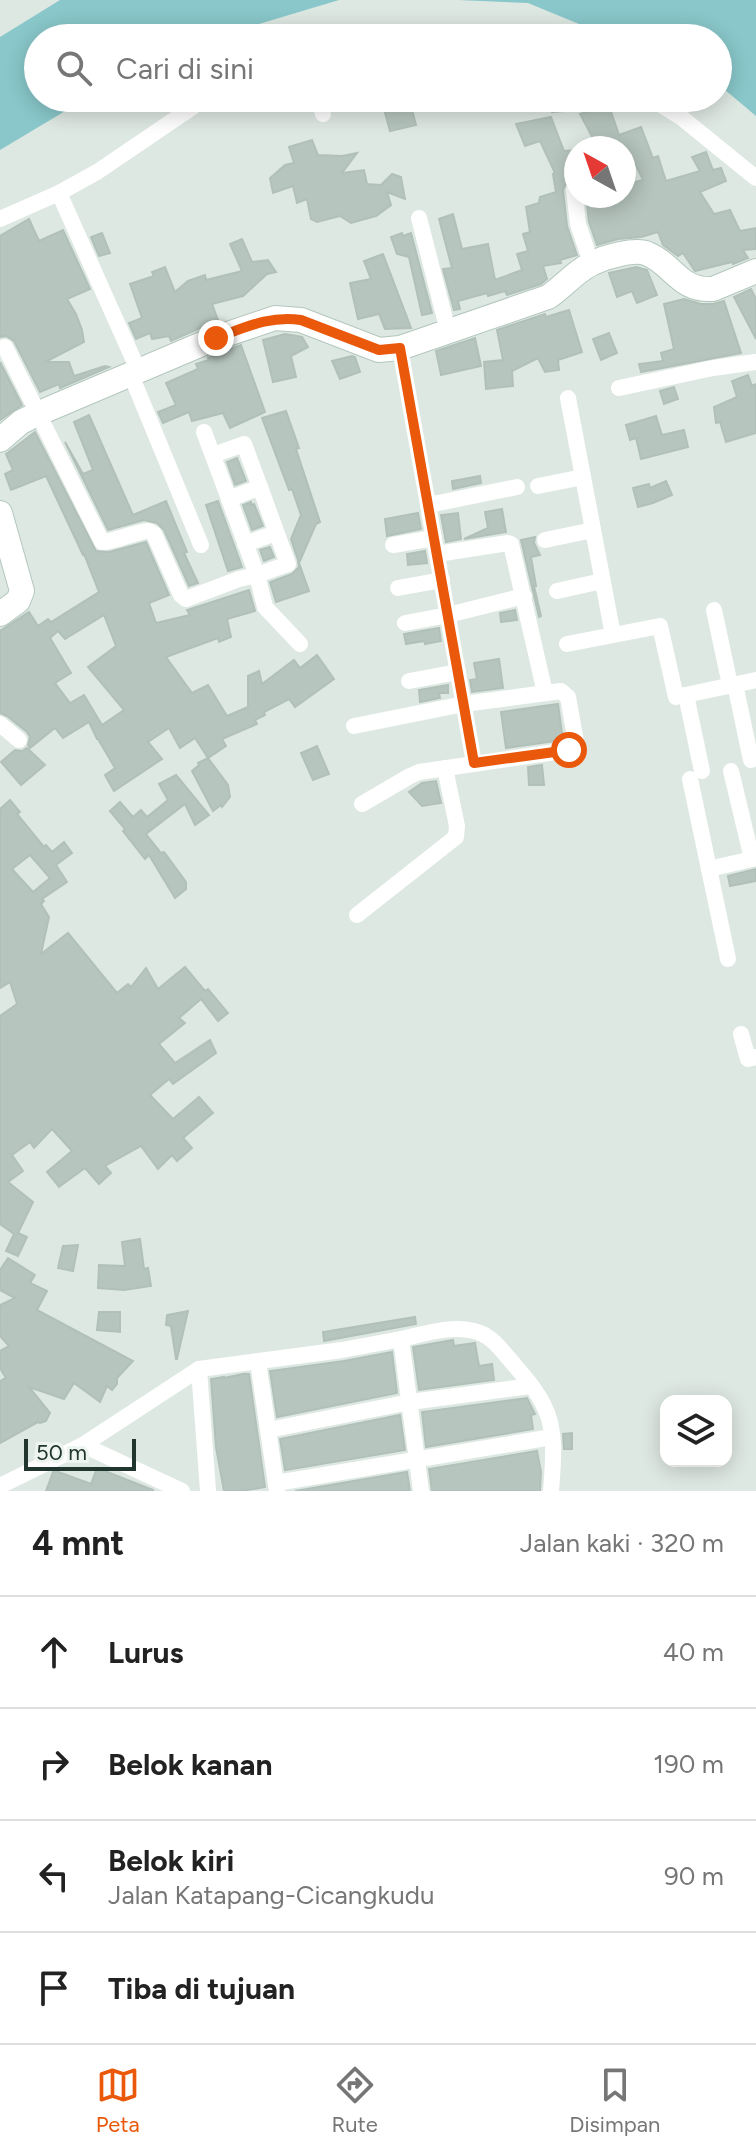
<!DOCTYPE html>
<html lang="id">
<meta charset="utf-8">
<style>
:root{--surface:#fff;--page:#f6f6f6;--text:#222;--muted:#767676;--line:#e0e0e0;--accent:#ea580c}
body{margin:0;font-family:Figtree,sans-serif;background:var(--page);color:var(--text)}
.controls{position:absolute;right:24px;bottom:24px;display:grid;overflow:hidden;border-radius:16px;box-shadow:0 4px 20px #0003}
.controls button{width:72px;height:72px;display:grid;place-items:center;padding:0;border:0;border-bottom:2px solid var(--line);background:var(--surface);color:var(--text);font:40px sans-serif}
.compass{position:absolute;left:564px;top:136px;width:72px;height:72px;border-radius:50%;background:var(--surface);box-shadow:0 4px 20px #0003;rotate:320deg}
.scale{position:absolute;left:24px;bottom:20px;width:112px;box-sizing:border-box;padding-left:8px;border:4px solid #21362e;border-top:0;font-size:22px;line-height:28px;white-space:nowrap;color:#21362e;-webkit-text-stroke:6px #eef5f1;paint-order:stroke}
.stop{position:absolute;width:24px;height:24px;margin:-18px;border:6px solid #ea580c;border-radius:50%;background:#fff}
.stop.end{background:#ea580c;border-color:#fff;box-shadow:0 2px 8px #0008}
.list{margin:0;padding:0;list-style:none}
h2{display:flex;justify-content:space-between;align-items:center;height:104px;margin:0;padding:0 32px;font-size:34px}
h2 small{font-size:26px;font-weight:400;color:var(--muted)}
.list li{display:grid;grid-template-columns:52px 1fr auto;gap:24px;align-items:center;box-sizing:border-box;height:112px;padding:0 32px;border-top:2px solid var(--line)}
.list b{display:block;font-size:30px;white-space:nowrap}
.list p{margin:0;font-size:26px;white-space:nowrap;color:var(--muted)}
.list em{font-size:26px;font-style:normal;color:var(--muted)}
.icon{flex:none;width:44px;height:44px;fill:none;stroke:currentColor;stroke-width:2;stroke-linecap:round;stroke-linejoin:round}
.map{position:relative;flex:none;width:756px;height:1491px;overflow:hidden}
.search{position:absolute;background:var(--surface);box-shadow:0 4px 20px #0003;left:24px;right:24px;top:24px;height:88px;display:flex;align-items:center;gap:20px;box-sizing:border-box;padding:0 28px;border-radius:44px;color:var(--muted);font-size:30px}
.sheet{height:552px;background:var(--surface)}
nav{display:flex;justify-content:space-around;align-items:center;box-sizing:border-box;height:112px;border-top:2px solid var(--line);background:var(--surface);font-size:22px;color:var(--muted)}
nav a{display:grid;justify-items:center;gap:4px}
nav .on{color:var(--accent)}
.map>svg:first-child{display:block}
</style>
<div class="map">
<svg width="756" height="1491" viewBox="0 0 756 1491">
<rect width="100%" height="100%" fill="#dee8e2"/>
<!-- water -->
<g fill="#89c7ca">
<path d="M60 0H339L212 38H38V98H87L0 150V37Z"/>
<path d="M458 0H756V116L718 84V38H613L528 3Z"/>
</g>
<!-- building -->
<g fill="#b6c5be" stroke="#b1c1b9" stroke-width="2" fill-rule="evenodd">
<path d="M381 98H409L416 125 390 131Z"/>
<path d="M550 98 600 101V108L552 112Z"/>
<path d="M609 106 619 135 641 127 653 158 658 156 666 181 700 171 692 157 706 152 713 170 721 168 726 181 700 192 714 214 730 210 740 231 756 228V249L743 250 748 258 733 264 732 262 695 271 683 253 678 256 663 245 658 232 641 237 618 239 597 245 589 222 586 196H624V185L643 180 633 159 630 160 628 148H598L580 114Z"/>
<path d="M551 117 564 151 576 150V178L567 181 563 190 567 226 577 255 560 260 561 263 543 266 547 279 541 284 507 295 505 291 488 296 487 293 458 301 460 309 454 310 443 269 452 268 439 219 453 214 462 249 488 244 495 280 522 270 517 254 528 251 523 234 530 232 526 207 539 203 540 197 556 192 553 174 555 173 540 141 525 146 516 124Z"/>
<path d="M312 140 318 155 342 156 357 153 342 173 364 170 367 184 381 185 392 174 401 177 405 199 387 192 391 205 376 216 351 223 340 216 317 222 311 219 307 199 297 203 293 186 273 193 270 178 285 165 294 163 289 147Z"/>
<path d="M29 219 39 241 63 230 90 289 67 299 76 314 82 330 84 342 45 362H69L74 376 105 366 109 367 60 388 59 384 40 392 14 341 6 336 0 337V236Z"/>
<path d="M102 233 110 253 99 256 91 237Z"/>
<path d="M402 233 403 236 411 233 432 313 422 315 409 257 397 254 391 237Z"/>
<path d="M242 239 252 262 268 260 276 272 267 274 243 296 212 304 218 320 171 341 169 336 152 339 150 333 136 339 129 323 142 318 130 284 154 276 152 272 165 267 175 292 188 281 205 275 206 280 242 271 230 244Z"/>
<path d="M383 254 411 328 385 329 379 314 358 319 350 283 371 279 364 261Z"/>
<path d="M636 267 647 270 657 295 637 303 632 291 617 297 609 273Z"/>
<path d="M751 289 756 299V339L734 297Z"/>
<path d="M684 299 701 304H713L724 301 741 353 641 372 639 364 663 361 661 353 674 349 664 304Z"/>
<path d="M569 310 582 352 558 360 559 370 545 372 538 358 512 371 513 386 486 389 484 362 503 360 497 330 545 314 546 317Z"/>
<path d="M609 333 617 353 601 360 593 339Z"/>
<path d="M285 334 302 337 308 347 291 356 296 377 273 382 263 340Z"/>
<path d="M475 338 481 366 441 375 436 351Z"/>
<path d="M241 345 265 412 230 428 223 413 192 421 189 412 163 423 158 412 176 405 166 383 198 369 196 364 209 360 208 358Z"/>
<path d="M352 356 355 357 360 372 340 379 332 361Z"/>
<path d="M0 362 22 405 0 420Z"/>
<path d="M748 375 752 386 756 384V433L726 442 720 422 716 423 714 407 737 397 732 381Z"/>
<path d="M674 387 678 399 664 404 660 391Z"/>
<path d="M286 411 299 448 296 449 320 522 316 524 299 563 309 591 276 602 270 582 292 574 299 567 298 560 291 539 301 515 292 489 289 490 262 418Z"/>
<path d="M89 415 133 515 166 501 187 552 184 553 198 583 189 586 164 530 157 523 144 520 108 530 65 442 83 474 93 470 74 422Z"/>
<path d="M656 416 662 435 684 430 688 447 641 459 636 438 630 440 626 425Z"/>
<path d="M35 432 96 551 109 552 146 542 169 595 149 603 156 623 190 615 187 610 249 590 255 611 227 619 231 637 219 642 218 638 166 657 192 693 208 685 227 716 248 707V676L259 671 262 684 294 660 300 668 317 655 334 679 295 707 289 699 264 712 265 715 255 720 257 724 222 739 226 746 208 758 195 738 180 748 169 728 148 742 162 759 114 791 105 775 115 768 98 739H97L89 722 63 738 55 728 30 748 28 745 30 737 27 732 7 716 0 713V631L29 612 38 626 48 619 51 622 99 592 84 554 83 555 46 476 11 490 5 474 13 470 6 454ZM104 615 116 646 88 667 124 710 102 725 84 695 70 703 55 683 71 673 50 638 58 631 65 639Z"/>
<path d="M237 458 246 481 235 485 227 462Z"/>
<path d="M480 476 481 483 453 489 452 481Z"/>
<path d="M666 481 672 495 653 503 638 507 633 488 649 484 650 488Z"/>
<path d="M218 501 242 567 228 571 206 505Z"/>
<path d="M251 502V505L254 504 263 526 252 530 243 505Z"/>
<path d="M502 509 506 532 464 539 488 528 485 512Z"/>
<path d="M418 513 421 529 387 536 385 519Z"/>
<path d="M458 513 461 539 446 542 441 515Z"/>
<path d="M535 537 534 543 540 555 531 557 536 586H534L541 616 539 617 521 540Z"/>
<path d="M270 547 274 557 264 561 260 550Z"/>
<path d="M425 551 427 563 408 565 407 554Z"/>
<path d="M515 610 517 620 501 622 500 613Z"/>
<path d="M439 628 441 641 425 644 424 641 406 644 404 634Z"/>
<path d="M499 659 503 688 472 692 470 680 477 679 474 663Z"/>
<path d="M448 685V693H439L440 698 420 702 419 690Z"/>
<path d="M558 704 563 740 506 748 501 712Z"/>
<path d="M317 746 329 774 313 780 301 753Z"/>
<path d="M27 748 45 765 21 785 1 762 15 750 22 751Z"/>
<path d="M208 758 228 785 230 797 222 807 221 805 213 811 192 771 199 765 198 763Z"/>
<path d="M542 765 544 785H529L528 767Z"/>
<path d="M176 775 209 815 195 825 185 804 146 834 161 853 164 852 186 882V889L175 898 149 855 145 859 123 831 125 829 110 811 120 802 133 817 141 810 147 817 168 800 159 784Z"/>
<path d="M436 781 441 803 422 806 409 792 422 783Z"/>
<path d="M10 800 20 812 17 814 44 847 46 845 52 852 64 842 72 853 56 865 67 882 42 899 44 901 41 904 49 917 41 954 68 933 117 993 128 984 131 987 146 968 158 989 185 967 205 991 208 989 228 1013 218 1021 201 999 179 1018 185 1023 159 1044 175 1063 210 1040 216 1053 173 1084 169 1079 150 1095 173 1119 199 1097 213 1113 183 1138 192 1148 177 1161 172 1155 158 1169 141 1146 105 1166 111 1173 99 1184 85 1168 59 1187 47 1172 72 1151 52 1129 34 1148 30 1142 12 1155 23 1171 8 1182 33 1202 18 1233 27 1237 18 1256 6 1251 14 1234 0 1224V1016L17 1004 10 982 0 988V809ZM30 855 50 878 33 892 12 869Z"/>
<path d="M756 869V881L730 886 728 876Z"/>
<path d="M140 1239 144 1269 148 1268 151 1286 124 1290 98 1288 99 1265 125 1266 122 1242Z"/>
<path d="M78 1245 73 1271 58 1268 63 1246Z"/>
<path d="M8 1258 35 1275 30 1283 47 1291 37 1310 133 1361 117 1378V1384L112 1390 107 1386 100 1402 74 1383 64 1399 29 1387 50 1413 46 1421 40 1423 38 1422 0 1443V1381L6 1378 0 1368V1351L9 1346 0 1336V1305L15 1298 0 1290V1270Z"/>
<path d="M188 1311 177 1359H176L171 1326 166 1325 167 1315Z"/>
<path d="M99 1312H120V1332L97 1330Z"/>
<path d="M415 1317 416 1324 324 1341 323 1332Z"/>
<path d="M453 1340 454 1346 475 1343 479 1366 492 1364 494 1380 419 1390 413 1347Z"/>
<path d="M392 1352 397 1393 277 1417 270 1371 344 1361Z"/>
<path d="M243 1374H249L265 1487 242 1491H224L216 1447 211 1379 224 1377V1378Z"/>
<path d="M527 1398 535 1414 531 1415 533 1429 426 1447 422 1412Z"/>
<path d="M400 1415 405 1450 285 1470 280 1439Z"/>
<path d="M572 1433V1449H564L563 1434Z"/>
<path d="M537 1451 541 1472 540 1491H432L429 1469Z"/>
<path d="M97 1468 153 1490V1491H46L53 1472 56 1471 91 1484Z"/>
<path d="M407 1472 410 1491H295Z"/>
</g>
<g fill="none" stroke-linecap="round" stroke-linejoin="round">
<defs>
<g id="secondary">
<path d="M0 440 21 422 37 414 216 338 275 318 301 320 379 350 400 348 548 297C563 287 578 269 593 263 605 257 636 248 648 254 674 265 679 291 713 289L756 271"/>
<path d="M0 513 22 591 18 601 0 614"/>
</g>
</defs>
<!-- secondary casing -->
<use href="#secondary" stroke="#b2c7bd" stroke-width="26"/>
<!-- street -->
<g stroke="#fff" stroke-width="16">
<path d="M318 98 323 114"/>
<path d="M650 98 682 118 756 178"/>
<path d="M574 189 578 224 591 263"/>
<path d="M59 193 139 372"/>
<path d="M419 218 448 331"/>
<path d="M0 219 59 193 97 172 206 98"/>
<path d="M5 347 102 542C113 542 142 530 148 531 150 531 152 533 154 534L181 595 186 599 239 579 257 575 265 607 300 644"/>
<path d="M400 348 474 763"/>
<path d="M131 375 201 545"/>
<path d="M619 388 713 368 756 362"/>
<path d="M568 398 613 635"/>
<path d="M204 432 229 499"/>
<path d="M213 455 244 444 260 487"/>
<path d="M538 486 583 477"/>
<path d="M260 487 288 564 257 575 229 499Z"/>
<path d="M428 505 517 487"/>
<path d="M545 540 593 530"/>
<path d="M245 544 276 533"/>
<path d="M393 545 434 538"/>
<path d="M437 554 508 543 511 544 545 693"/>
<path d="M398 588 442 580"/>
<path d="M557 591 602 581"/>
<path d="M714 610 730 685"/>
<path d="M405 623 448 615 524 596"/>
<path d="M567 644 660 626 676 697 756 680"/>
<path d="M409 681 458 672"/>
<path d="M735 684 751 760"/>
<path d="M686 695 702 771"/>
<path d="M0 724 19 740"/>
<path d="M354 726 464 704 561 691 568 697 576 742 573 748 569 750 419 772 410 776 362 804"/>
<path d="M690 779 728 959"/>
<path d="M709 869 752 859 731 771"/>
<path d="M357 915 456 837 457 826 445 768"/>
<path d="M741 1034 748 1059 756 1057"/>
<path d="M401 1339C424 1334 450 1325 474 1331 491 1335 500 1348 511 1361 523 1375 536 1389 544 1406 557 1431 553 1464 551 1491"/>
<path d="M258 1362 277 1491"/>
<path d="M199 1369 208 1491"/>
<path d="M268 1430 410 1402 531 1386"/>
<path d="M83 1445 182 1491"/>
<path d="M276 1483 552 1437"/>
<path d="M0 1486 83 1445 199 1369 342 1350 401 1339 421 1491"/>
</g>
<!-- secondary -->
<use href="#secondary" stroke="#fff" stroke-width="24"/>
</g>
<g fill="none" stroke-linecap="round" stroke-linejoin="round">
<!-- route -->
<path stroke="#ea580c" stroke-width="10" d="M216 338C244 328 270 315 301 320L379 350 400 348 474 763 569 750"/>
</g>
</svg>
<div class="controls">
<button><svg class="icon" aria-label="layers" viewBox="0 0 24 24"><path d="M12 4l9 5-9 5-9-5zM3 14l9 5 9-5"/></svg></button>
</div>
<svg class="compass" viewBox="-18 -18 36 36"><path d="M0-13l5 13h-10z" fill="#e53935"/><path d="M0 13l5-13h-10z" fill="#767676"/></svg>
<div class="scale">50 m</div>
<div class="stop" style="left:569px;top:750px"></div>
<div class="stop end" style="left:216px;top:338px"></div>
<div class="search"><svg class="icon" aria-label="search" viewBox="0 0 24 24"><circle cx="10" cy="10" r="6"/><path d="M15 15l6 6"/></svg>Cari di sini</div>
</div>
<section class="sheet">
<h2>4 mnt<small>Jalan kaki · 320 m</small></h2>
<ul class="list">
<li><svg class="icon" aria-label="ahead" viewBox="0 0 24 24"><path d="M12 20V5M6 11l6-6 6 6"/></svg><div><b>Lurus</b></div><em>40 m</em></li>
<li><svg class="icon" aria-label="right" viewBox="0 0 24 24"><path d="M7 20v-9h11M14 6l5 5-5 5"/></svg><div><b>Belok kanan</b></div><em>190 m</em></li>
<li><svg class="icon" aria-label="left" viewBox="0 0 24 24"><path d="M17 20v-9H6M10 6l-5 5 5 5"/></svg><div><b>Belok kiri</b><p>Jalan Katapang-Cicangkudu</p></div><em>90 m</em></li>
<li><svg class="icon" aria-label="arrive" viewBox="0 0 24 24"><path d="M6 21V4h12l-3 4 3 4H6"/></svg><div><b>Tiba di tujuan</b></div></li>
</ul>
</section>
<nav>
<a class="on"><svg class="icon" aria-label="map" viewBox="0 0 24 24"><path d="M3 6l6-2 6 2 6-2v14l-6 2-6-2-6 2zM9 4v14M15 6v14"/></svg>Peta</a>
<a><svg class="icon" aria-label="directions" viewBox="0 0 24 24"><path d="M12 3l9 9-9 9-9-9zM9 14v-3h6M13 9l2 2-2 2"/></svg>Rute</a>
<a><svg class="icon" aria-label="saved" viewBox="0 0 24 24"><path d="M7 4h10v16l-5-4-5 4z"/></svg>Disimpan</a>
</nav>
